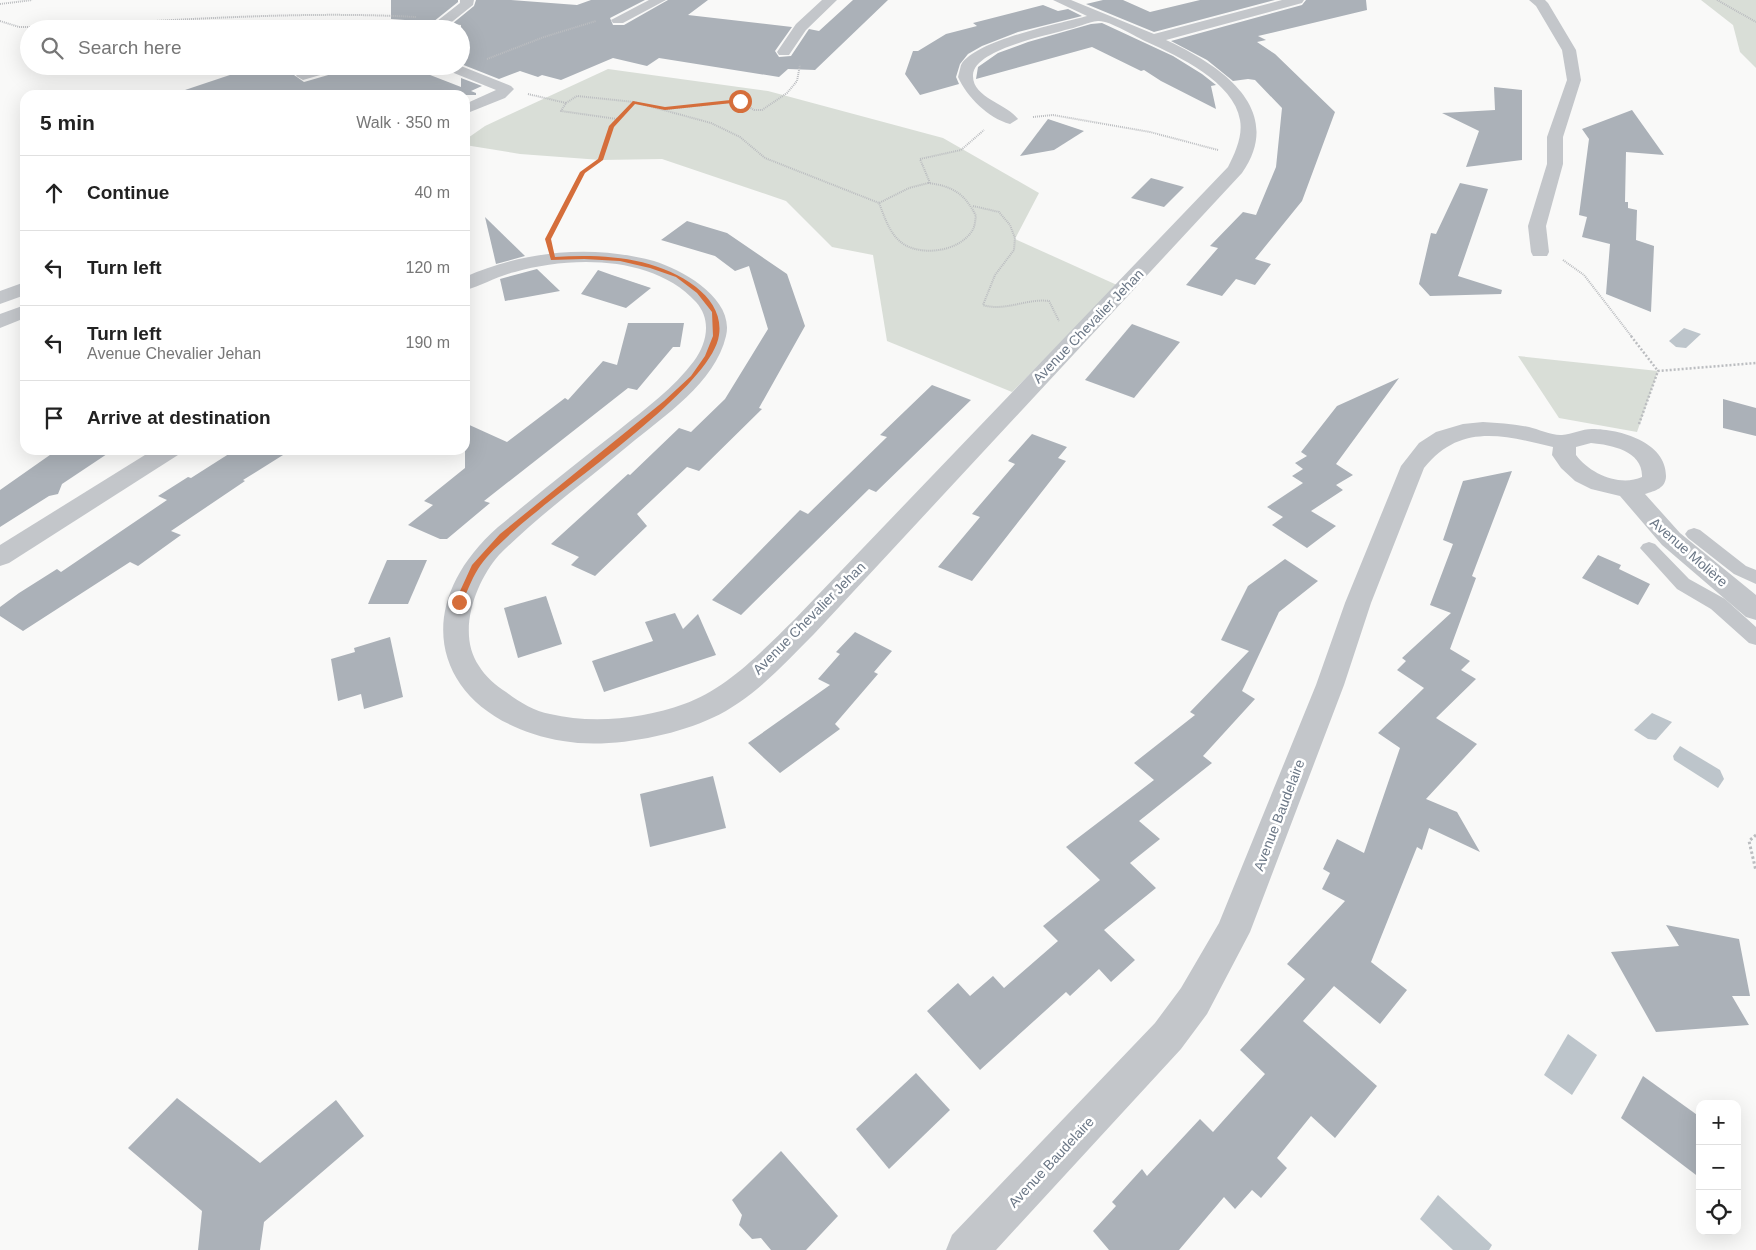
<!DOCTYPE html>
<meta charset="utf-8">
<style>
:root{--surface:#fff;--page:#f2f2f2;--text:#222;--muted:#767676;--line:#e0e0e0}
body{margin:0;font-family:Arial,sans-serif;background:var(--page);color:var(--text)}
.controls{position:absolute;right:15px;bottom:15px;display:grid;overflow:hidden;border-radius:10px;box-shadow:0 5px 20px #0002}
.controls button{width:45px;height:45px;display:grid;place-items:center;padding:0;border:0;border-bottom:1px solid var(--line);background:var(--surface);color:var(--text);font:25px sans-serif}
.stop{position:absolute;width:15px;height:15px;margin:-11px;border:4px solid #d56e3b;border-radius:50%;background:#fff}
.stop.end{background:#d56e3b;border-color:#fff;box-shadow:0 1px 5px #0008}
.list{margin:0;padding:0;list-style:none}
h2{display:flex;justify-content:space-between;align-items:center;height:65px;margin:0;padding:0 20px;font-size:21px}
h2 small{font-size:16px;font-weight:400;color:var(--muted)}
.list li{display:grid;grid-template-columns:32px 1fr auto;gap:15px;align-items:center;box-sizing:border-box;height:75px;padding:0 20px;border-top:1px solid var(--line)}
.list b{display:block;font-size:19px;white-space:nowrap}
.list p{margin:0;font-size:16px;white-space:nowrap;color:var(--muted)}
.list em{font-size:16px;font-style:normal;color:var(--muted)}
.icon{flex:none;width:28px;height:28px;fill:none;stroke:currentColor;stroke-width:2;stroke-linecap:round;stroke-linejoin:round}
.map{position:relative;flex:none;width:1756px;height:1250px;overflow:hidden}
.search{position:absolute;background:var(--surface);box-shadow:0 5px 20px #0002;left:20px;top:20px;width:450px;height:55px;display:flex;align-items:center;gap:12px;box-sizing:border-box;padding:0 18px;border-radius:28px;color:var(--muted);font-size:19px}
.panel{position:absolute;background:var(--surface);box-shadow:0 5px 20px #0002;left:20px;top:90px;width:450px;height:365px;border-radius:15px}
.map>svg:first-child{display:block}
</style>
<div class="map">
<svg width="1756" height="1250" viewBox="0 0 1756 1250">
<rect width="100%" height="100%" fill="#f9f9f8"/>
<!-- green -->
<g fill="#d9ded7">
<path d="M1701 0H1756V68L1740 52 1733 25Z"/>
<path d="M608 69 768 91 943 138 1039 193 1015 239 1117 285 1012 392 887 341 873 255 832 247 786 201 662 159 601 160 520 154 465 145V140L485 126 515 112Z"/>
<path d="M1518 356 1658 371 1637 432 1559 418Z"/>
</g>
<!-- water -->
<g fill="#bdc5cb">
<path d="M1684 328 1701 334 1686 348 1676 347 1669 341Z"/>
<path d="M1652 713 1672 722 1656 740 1648 739 1634 730Z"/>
<path d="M1680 746 1720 770 1724 779 1718 788 1674 760 1673 756Z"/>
<path d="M1568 1034 1597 1055 1572 1095 1544 1075Z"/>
<path d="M1438 1195 1492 1245 1489 1250H1453L1420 1219Z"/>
</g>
<!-- building -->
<g fill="#abb1b8">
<path d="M391 0H458V2L433 22 391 19Z"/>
<path d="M476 0H511L577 5 591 0H645L610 18 613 25H624L668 0H708L688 15 792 27 775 51 779 57 791 56 809 29 819 31 853 0H888L815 70 788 69 779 77 659 58 647 66 613 58 561 80 542 75 538 77 520 71 499 79 461 64V25L452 24 474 6Z"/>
<path d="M1103 0H1123L1150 12 1200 0H1275L1154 32 1086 4Z"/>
<path d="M1306 0H1366L1367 10 1258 36 1266 40 1257 42 1275 54 1335 112 1302 201 1255 259 1271 264 1255 285 1236 279 1222 296 1186 285 1218 248 1210 246 1243 212 1256 215 1276 167 1282 108 1255 80 1248 79 1233 81 1207 60 1171 41 1302 5Z"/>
<path d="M1043 5 1058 11 1068 9 1082 16 1018 32 982 46 968 54 960 64 956 77 959 84 920 95 905 74 913 51H918L946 34 977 26 973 23Z"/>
<path d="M1102 23 1173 56 1202 74 1216 85 1211 86 1216 109 1161 81 1144 70 1141 71 1092 47 976 79 978 67 998 53 1028 42 1091 24Z"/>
<path d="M257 66H313L297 71 294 75 304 82 342 71 345 66H407L461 87V78L482 86 471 91 476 93V95H186L185 90Z"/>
<path d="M1494 87 1522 90V160L1466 167 1479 131 1442 113 1495 110Z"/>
<path d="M1632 110 1664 155 1626 152 1625 202H1628V208L1637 210 1636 240 1654 246 1651 312 1606 294 1610 244 1582 237 1587 217 1579 215 1589 139 1582 129Z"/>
<path d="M1048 119 1084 131 1054 150 1020 156Z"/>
<path d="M1151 178 1184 187 1164 207 1131 198Z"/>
<path d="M1460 183 1488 189 1458 276 1502 290 1501 294 1430 296 1419 284 1431 233 1436 234Z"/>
<path d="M485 217 525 256 496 264Z"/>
<path d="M687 221 727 233 787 274 805 326 759 408 762 409 699 471 687 467 637 514 647 526 595 576 571 565 579 557 551 544 628 474 630 475 679 428 691 432 725 399 768 329 749 266 735 271 715 256 661 240Z"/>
<path d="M537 269 560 291 505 301 500 279Z"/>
<path d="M598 270 612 275 651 288 626 308 581 294Z"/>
<path d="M628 323H684L680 347H673L637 390 628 388 484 501 490 503 447 539H440L408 525 433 505 424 501 465 468V423L507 442 565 398 568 400 603 361 617 365Z"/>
<path d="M1132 324 1180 342 1134 398 1085 380Z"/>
<path d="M1399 378 1336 464 1353 475 1336 485 1343 490 1311 511 1336 526 1307 548 1272 525 1283 517 1267 507 1303 483 1292 476 1303 469 1295 463 1307 456 1301 452 1337 406Z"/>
<path d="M932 385 971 400 876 492 869 489 741 615 712 600 800 510 808 514 887 437 880 435Z"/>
<path d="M1723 399 1756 408V436L1723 428Z"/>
<path d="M1032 434 1067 447 1058 458 1066 461 972 581 938 567 980 517 972 514 1015 464 1008 461Z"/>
<path d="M57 450H113L62 484 58 494 49 496 0 527V490Z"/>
<path d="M235 450H291L243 480 245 481 171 531 181 535 138 566 130 562 23 631 0 616V607L19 593 57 569 61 572 167 500 158 496 188 477 191 478Z"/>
<path d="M1512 471 1472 576 1476 578 1450 649 1470 661 1461 670 1476 679 1436 718 1477 744 1426 799 1457 812 1480 852 1429 828 1422 850 1417 847 1371 962 1407 990 1380 1024 1334 986 1303 1021 1377 1086 1335 1138 1311 1116 1277 1158 1287 1168 1261 1198 1252 1190 1235 1209 1224 1197 1179 1250H1109L1093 1231 1116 1206 1112 1202 1142 1169 1147 1176 1200 1119 1213 1132 1265 1074 1240 1050 1305 979 1287 964 1345 901 1322 889 1330 873 1323 869 1337 839 1364 853 1400 748 1378 733 1424 688 1397 670 1406 661 1402 658 1451 613 1430 605 1453 544 1443 540 1463 481Z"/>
<path d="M1598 555 1621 565 1619 569 1650 584 1638 605 1582 578Z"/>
<path d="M1285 559 1318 581 1279 612 1242 691 1255 699 1203 756 1212 763 1139 821 1160 839 1130 863 1156 888 1104 930 1135 960 1111 982 1099 969 1070 996 1066 992 980 1070 927 1011 958 983 970 996 993 976 1004 988 1058 941 1043 926 1100 880 1066 847 1154 780 1134 763 1195 715 1190 712 1249 651 1221 640 1248 586Z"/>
<path d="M387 560H427L408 604H368Z"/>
<path d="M546 596 562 644 518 658 504 608Z"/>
<path d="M675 613 683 629 698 614 716 655 604 692 592 661 653 641 645 622Z"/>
<path d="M855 632 892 651 874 672 878 674 835 724 840 729 780 773 748 743 830 685 818 679 840 654 836 652Z"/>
<path d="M390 637 403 697 364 709 361 694 338 701 331 659 355 652 354 648Z"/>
<path d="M713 776 726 828 650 847 640 794Z"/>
<path d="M1666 925 1739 939 1750 996H1732L1749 1025 1656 1032 1611 952 1679 946Z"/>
<path d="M916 1073 950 1110 889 1169 856 1129Z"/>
<path d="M1643 1076 1700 1117V1178L1621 1118Z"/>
<path d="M177 1098 260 1163 336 1100 364 1136 264 1222 260 1250H198L202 1211 128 1148Z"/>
<path d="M781 1151 838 1216 806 1250H771L761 1238 752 1239 739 1225 742 1215 732 1200Z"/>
</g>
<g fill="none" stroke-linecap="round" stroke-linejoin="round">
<!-- path-far2 -->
<g stroke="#bbbdc0" stroke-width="2" stroke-dasharray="1 1" stroke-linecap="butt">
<path d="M1717 0 1756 22"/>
<path d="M0 4 32 0"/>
<path d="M0 21 19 27H33C161 22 288 10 416 17"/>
<path d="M487 59 544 37 596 21"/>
<path d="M528 94 566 103 561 111 617 119 611 126 601 160 583 172 549 237"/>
<path d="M566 103 577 96 634 102 711 123 740 137 765 158 879 203"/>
<path d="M667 109 740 101 754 110H762L787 93 797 81 800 65"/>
<path d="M1033 117 1053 115 1150 132 1218 150"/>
<path d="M617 119 634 103"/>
<path d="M928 183C953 186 965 194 976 216 975 221 975 227 972 231 959 251 925 256 905 245 890 236 885 218 879 203L909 188Z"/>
<path d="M930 183 920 159 961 150 984 130"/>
<path d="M973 206 999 212 1010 225 1015 238 1014 250 995 275 983 305C1005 312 1027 298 1049 301L1059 321"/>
<path d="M1563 260 1584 275 1632 337"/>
</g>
<!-- path-far1 -->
<g stroke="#bbbdc0" stroke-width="2.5" stroke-dasharray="2 2" stroke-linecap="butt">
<path d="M1631 336 1658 371"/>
<path d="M1639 424 1658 371 1756 363"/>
</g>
<!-- path -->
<path stroke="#bbbdc0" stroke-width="3" stroke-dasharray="2.5 2.5" stroke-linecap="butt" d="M1756 835 1749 841 1756 871"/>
<!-- service -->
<g fill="#c3c6ca" fill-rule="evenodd">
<path d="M1694 528 1700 530 1746 566 1756 570V584L1734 574 1688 538 1685 534 1688 530Z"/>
<path d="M1649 542 1655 544 1689 579 1725 599 1756 627V645L1749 643 1711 609 1677 589 1640 548 1643 544Z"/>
</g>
<!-- minor -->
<g fill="#c3c6ca" fill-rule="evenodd">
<path d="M460 0H474L473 5 443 29H427L460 3Z"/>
<path d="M649 0H666L623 23H613L611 20Z"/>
<path d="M822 0H837L806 30 789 55H779L777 52 796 24Z"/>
<path d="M1053 0H1071L1154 34 1282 0H1304L1302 3 1166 40C1218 64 1287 108 1242 173L814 634C783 665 752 700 712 718 671 737 607 749 563 741 439 720 401 613 498 527 538 494 578 462 619 430 645 409 674 388 694 361 707 343 712 320 696 302 653 255 571 256 515 272 497 276 482 286 465 290V277C524 251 591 244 654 261 683 270 735 299 726 336 715 383 664 416 629 445 586 481 539 515 499 555 476 581 456 633 479 666 485 676 496 686 506 692 519 702 534 711 550 714 592 724 643 719 684 704 727 689 762 651 794 620L1228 167C1235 153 1243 136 1240 120 1234 82 1178 56 1147 42 1136 37 1109 20 1098 21 1088 22 1076 28 1065 30 1045 36 974 50 973 75 972 98 1008 104 1018 119L1010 124C988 118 967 97 958 77 959 73 960 69 961 65 975 40 1059 24 1087 16Z"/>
<path d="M1529 0H1545L1548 3 1576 50 1581 80 1563 137V164L1546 226 1549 252 1547 256H1533L1531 252 1528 226 1547 164V137L1567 80 1562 50 1536 6Z"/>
<path d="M320 66H343L341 69 303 80 296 76 298 73Z"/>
<path d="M442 66H461L511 86 514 89 505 98 465 114V104L496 90 444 69Z"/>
<path d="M25 282V295L0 304V291Z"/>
<path d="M25 305V318L0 328V314Z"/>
<path d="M1483 422C1498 423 1513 424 1529 427 1538 429 1553 436 1562 435 1572 434 1582 429 1592 429 1620 429 1666 442 1666 476 1666 488 1655 491 1645 494L1680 533 1756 595V620L1746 617 1662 545 1620 496 1591 489 1575 481 1561 468 1552 455 1553 447C1503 435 1460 423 1424 468L1371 603 1344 685 1250 932 1207 1014 1181 1049 996 1250H946L952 1235 1155 1023 1181 988 1219 923 1316 685 1345 603 1401 466 1419 443 1436 432 1463 424ZM1591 443C1612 445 1643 451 1642 477 1620 487 1590 474 1576 455V447Z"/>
<path d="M153 450H182L178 455 9 563 0 566V545Z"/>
</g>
</g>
<!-- route -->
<path fill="#d56e3b" d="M740 99 742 102 665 110 635 104 614 127 603 160 585 173 551 239 555 257C604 254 656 257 696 287 711 299 722 315 719 335 712 389 549 495 505 539 496 547 484 559 478 569 471 580 467 593 461 604H456L455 602 472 565 500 534 664 401 691 376 705 356 713 336 712 312 697 293 676 277 650 268 620 261 584 259 551 260 545 239 580 172 598 159 609 126 633 101 665 107Z"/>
<g text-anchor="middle" stroke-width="5" stroke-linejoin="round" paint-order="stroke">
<!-- street labels -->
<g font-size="14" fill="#6b7786" stroke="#fff">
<text transform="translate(1088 326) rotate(-46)" y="5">Avenue Chevalier Jehan</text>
<text transform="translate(1689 552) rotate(41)" y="5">Avenue Molière</text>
<text transform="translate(809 618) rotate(-45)" y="5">Avenue Chevalier Jehan</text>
<text transform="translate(1279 815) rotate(-69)" y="5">Avenue Baudelaire</text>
<text transform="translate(1051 1162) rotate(-47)" y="5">Avenue Baudelaire</text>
</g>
</g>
</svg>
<div class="controls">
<button>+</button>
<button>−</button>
<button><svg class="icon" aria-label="locate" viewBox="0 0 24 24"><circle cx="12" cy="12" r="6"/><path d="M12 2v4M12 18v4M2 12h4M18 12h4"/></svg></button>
</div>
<div class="stop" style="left:740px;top:101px"></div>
<div class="stop end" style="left:459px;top:602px"></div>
<div class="search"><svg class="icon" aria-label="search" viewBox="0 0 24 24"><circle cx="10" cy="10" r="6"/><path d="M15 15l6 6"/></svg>Search here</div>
<section class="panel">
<h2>5 min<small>Walk · 350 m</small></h2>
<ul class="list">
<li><svg class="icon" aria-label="ahead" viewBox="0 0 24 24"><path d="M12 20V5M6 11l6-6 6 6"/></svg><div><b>Continue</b></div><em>40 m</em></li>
<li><svg class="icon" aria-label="left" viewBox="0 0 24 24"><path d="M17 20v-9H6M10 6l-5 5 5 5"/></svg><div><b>Turn left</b></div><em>120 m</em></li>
<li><svg class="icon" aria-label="left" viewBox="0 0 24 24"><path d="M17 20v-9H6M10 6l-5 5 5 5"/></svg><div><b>Turn left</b><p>Avenue Chevalier Jehan</p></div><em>190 m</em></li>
<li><svg class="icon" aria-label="arrive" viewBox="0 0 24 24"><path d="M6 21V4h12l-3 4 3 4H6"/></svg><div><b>Arrive at destination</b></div></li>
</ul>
</section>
</div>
